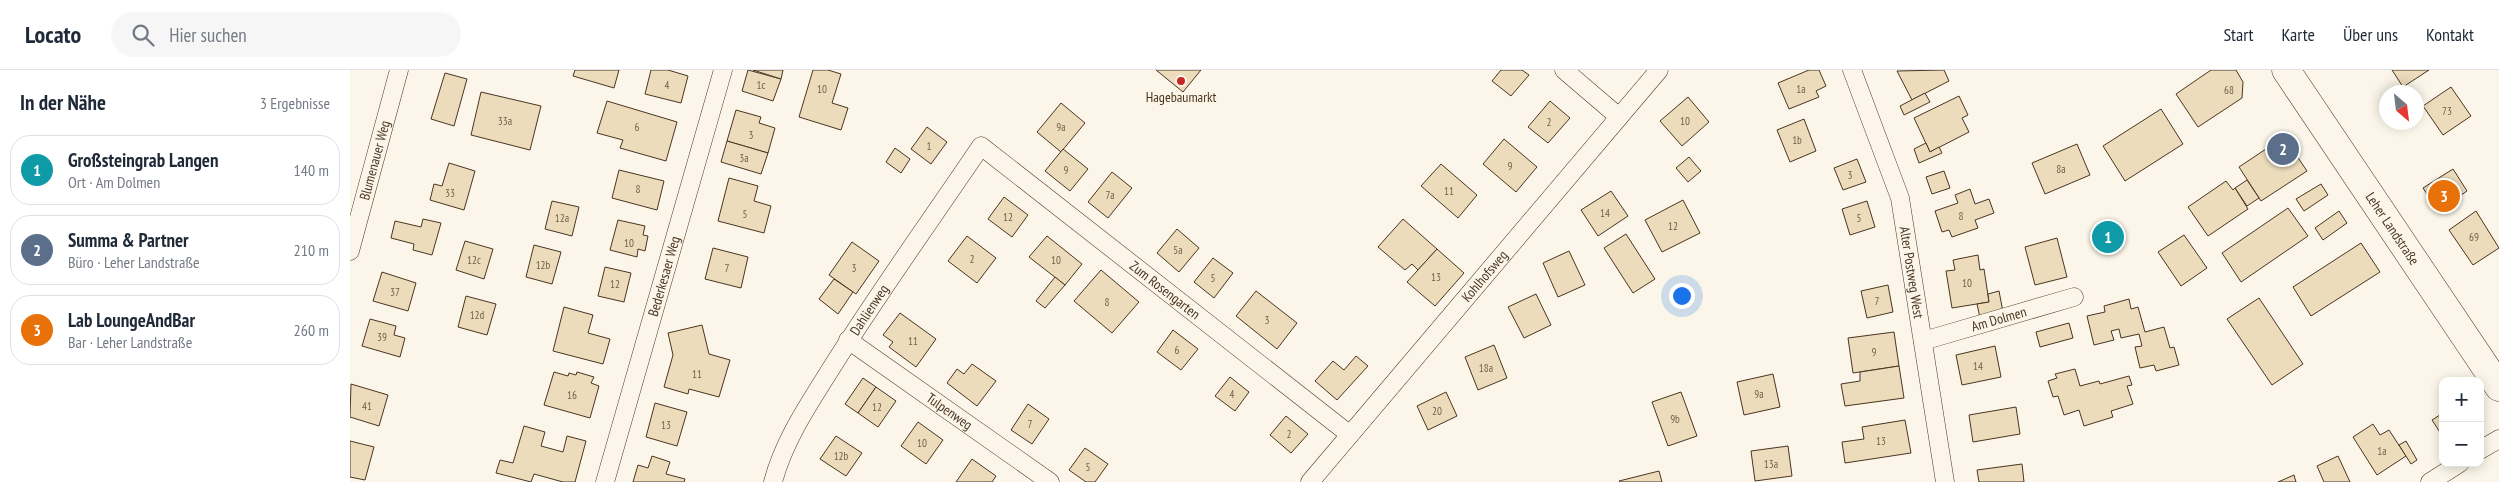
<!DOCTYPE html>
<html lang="de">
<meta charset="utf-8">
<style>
:root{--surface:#fff;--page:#f6f6f7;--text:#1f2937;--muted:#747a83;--line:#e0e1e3;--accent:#c62828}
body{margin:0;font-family:"PT Sans Narrow",sans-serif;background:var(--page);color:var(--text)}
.controls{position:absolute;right:15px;bottom:15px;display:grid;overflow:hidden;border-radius:10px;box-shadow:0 2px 12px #0003}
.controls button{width:45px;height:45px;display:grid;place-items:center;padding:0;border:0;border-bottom:1px solid var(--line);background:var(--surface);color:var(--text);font:25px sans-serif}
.compass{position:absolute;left:2029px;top:15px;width:45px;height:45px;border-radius:50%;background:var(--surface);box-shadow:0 2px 12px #0003;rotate:152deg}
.you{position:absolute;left:1331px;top:225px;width:18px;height:18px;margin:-12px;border:4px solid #fff;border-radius:50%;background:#1a73e8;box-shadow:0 0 0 8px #1a73e833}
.badge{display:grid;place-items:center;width:32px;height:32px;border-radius:50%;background:var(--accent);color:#fff;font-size:16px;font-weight:700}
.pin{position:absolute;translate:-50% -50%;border:2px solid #fff;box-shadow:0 1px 5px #0006}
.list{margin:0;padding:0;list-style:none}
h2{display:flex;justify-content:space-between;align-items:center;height:65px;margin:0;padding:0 20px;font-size:21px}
h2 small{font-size:16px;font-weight:400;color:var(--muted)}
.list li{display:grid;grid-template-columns:32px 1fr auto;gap:15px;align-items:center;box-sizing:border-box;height:70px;margin:0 10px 10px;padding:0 10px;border:1px solid var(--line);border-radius:20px}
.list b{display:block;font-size:19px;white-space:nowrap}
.list p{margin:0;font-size:16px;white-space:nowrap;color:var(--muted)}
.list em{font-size:16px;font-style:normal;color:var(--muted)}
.icon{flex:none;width:28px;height:28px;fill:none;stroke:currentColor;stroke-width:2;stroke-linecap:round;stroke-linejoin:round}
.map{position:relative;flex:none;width:2149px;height:412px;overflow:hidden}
header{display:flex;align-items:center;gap:30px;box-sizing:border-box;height:70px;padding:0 25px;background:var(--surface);border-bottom:1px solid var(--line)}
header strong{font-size:24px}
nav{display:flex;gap:28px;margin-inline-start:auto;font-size:18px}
.search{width:350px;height:45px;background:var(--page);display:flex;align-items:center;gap:12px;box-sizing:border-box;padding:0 18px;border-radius:28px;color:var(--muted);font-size:19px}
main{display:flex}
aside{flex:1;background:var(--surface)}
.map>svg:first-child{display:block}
</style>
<header>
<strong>Locato</strong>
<div class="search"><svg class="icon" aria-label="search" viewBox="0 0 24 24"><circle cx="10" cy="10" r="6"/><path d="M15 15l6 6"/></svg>Hier suchen</div>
<nav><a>Start</a><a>Karte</a><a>Über uns</a><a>Kontakt</a></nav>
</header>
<main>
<aside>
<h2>In der Nähe<small>3 Ergebnisse</small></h2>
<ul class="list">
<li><span class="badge" style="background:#0f9aa8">1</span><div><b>Großsteingrab Langen</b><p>Ort · Am Dolmen</p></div><em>140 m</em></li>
<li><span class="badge" style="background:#5c6f8a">2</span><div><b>Summa &amp; Partner</b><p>Büro · Leher Landstraße</p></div><em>210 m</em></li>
<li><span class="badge" style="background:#e8710a">3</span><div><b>Lab LoungeAndBar</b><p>Bar · Leher Landstraße</p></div><em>260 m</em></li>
</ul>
</aside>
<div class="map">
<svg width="2149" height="412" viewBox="0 0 2149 412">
<rect width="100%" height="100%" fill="#fbf6e9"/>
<!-- building -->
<g fill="#ecdcbc" stroke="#4a3520">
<path d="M225 0H269L264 18 223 6Z"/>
<path d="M301 0H318L338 6 331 33 295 24Z"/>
<path d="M398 0 431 9 423 31 392 21Z"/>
<path d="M403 0H433L431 9Z"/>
<path d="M463 0H478L491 4 482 33 498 38 491 60 449 47Z"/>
<path d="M806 0H851L833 22Z"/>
<path d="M1151 0H1172L1179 5 1161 26 1142 11Z"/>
<path d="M1459 0H1469L1476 16 1466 21 1469 27 1439 39 1428 13Z"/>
<path d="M1594 0 1599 11 1562 30 1547 1Z"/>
<path d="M1861 0H1886L1893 12 1892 28 1848 57 1826 24Z"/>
<path d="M2042 0H2079L2053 17Z"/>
<path d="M95 3 117 9 104 56 81 49Z"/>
<path d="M2101 17 2121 46 2093 65 2073 36Z"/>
<path d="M131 22 191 36 180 80 121 65Z"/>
<path d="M1575 23 1580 32 1554 45 1550 36Z"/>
<path d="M1609 26 1618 45 1612 48 1619 62 1580 82 1564 48Z"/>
<path d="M1338 27 1359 52 1332 76 1310 51Z"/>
<path d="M257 31 327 52 316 91 270 78 273 70 247 63Z"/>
<path d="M1200 31 1220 48 1198 73 1178 57Z"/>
<path d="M711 33 735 53 711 82 687 62Z"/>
<path d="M1811 39 1833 74 1775 111 1753 76Z"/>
<path d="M386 40 411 47 409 53 425 58 418 83 377 71Z"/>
<path d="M1454 49 1466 81 1440 92 1427 60Z"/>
<path d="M577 57 597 72 581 94 561 79Z"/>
<path d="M1934 67 1957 101 1911 131 1889 97Z"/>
<path d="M1154 69 1187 97 1166 122 1133 94Z"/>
<path d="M377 71 418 83 411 104 371 92Z"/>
<path d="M1576 73 1580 82 1589 77 1592 83 1569 93 1564 79Z"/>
<path d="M1727 74 1740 105 1695 124 1682 93Z"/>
<path d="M545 78 560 89 551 103 536 92Z"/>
<path d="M713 79 738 99 720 121 695 101Z"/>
<path d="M1339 87 1351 101 1338 112 1326 98Z"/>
<path d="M1507 89 1516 112 1493 120 1484 98Z"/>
<path d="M99 93 125 101 114 140 80 130 84 114 92 116Z"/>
<path d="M1091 94 1127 125 1108 148 1071 116Z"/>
<path d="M2103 99 2117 121 2088 141 2073 118Z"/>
<path d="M269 100 314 111 307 140 262 128Z"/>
<path d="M1594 101 1600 118 1582 124 1576 107Z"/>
<path d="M762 102 782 118 758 148 738 132Z"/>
<path d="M379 108 408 116 404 131 421 136 414 163 368 151Z"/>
<path d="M1897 110 1909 128 1897 136 1885 118Z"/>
<path d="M1876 111 1883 120 1885 118 1898 139 1858 166 1838 137Z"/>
<path d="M1971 114 1978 125 1954 141 1946 129Z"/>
<path d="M1620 119 1625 134 1639 129 1644 143 1625 150 1628 158 1602 167 1599 160 1592 162 1585 141 1608 133 1605 125Z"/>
<path d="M1261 121 1278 146 1248 166 1231 140Z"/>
<path d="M654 127 678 145 662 167 638 149Z"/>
<path d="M1333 130 1350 163 1312 182 1295 150Z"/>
<path d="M202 131 229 137 222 166 195 159Z"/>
<path d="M1517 131 1525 157 1500 165 1492 139Z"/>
<path d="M1938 138 1958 166 1891 212 1872 183Z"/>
<path d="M1989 141 1997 153 1973 170 1965 158Z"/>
<path d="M2126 141 2149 178 2123 195 2099 160Z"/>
<path d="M73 149 91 153 82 185 63 180 64 174 41 168 45 151 71 157Z"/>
<path d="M1053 149 1087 179 1068 200 1062 194 1055 200 1028 177Z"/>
<path d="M268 150 295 156 293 165 298 166 295 181 288 179 287 187 260 180Z"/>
<path d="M827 159 849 178 829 202 807 183Z"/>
<path d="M1276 164 1305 209 1283 223 1254 178Z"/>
<path d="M1834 165 1857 198 1831 216 1808 182Z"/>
<path d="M617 166 646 188 627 213 598 191Z"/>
<path d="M697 166 732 194 715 215 679 187Z"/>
<path d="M1707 168 1717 207 1685 215 1675 177Z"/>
<path d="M115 171 143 179 134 209 106 200Z"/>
<path d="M502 172 529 191 506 224 479 205Z"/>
<path d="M2011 173 2030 202 1961 246 1943 217Z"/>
<path d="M184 175 211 182 202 214 176 207Z"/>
<path d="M363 178 398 187 391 218 355 209Z"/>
<path d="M1087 179 1114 203 1085 236 1057 212Z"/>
<path d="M1219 181 1235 215 1208 227 1193 193Z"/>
<path d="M1628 185 1630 200 1634 199 1639 232 1602 238 1596 201 1605 200 1603 190Z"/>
<path d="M863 188 883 203 864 228 844 212Z"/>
<path d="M255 197 281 203 274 232 248 226Z"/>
<path d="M751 200 789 232 762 263 724 231Z"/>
<path d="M32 202 66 213 58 241 23 231Z"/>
<path d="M705 207 715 215 695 238 686 231Z"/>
<path d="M484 209 503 222 488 244 469 229Z"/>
<path d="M1538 215 1543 242 1517 248 1511 221Z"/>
<path d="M906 221 947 253 927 279 886 246Z"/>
<path d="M1649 221 1653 242 1630 248 1627 234 1639 232 1638 224Z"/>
<path d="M1186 224 1201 255 1174 268 1158 237Z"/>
<path d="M116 226 146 234 137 265 108 257Z"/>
<path d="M1909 228 1953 294 1922 315 1877 249Z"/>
<path d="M1779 229 1781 239 1788 237 1795 262 1814 257 1820 278 1824 277 1829 295 1806 301 1804 295 1790 298 1785 277 1792 276 1789 264 1771 268 1769 259 1761 261 1764 270 1744 275 1737 246 1755 242 1754 236Z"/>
<path d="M214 237 243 245 238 263 260 269 253 294 203 281Z"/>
<path d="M550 243 586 269 566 297 539 277 543 272 533 265Z"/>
<path d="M20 249 46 256 44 265 55 268 50 287 12 276Z"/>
<path d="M1719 253 1723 268 1690 277 1686 262Z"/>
<path d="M352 255 359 284 380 290 369 327 339 319 338 324 314 317 323 285 318 263Z"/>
<path d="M823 260 848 279 831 300 807 282Z"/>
<path d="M1544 262 1549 296 1503 303 1498 268Z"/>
<path d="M1144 275 1157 308 1128 320 1115 287Z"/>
<path d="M1645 276 1651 307 1612 315 1606 285Z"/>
<path d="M1006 286 1018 296 987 330 965 311 983 291 994 300Z"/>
<path d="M622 294 646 311 627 336 597 313 607 299 614 304Z"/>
<path d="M1549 296 1554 328 1495 336 1491 314 1510 311V302Z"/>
<path d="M1725 299 1730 316 1749 311 1750 314 1779 306 1782 315 1777 316 1783 334 1761 341 1763 347 1734 356 1729 340 1714 345 1708 326 1703 327 1698 311 1707 308 1705 304Z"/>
<path d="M204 302 218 306 219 303 226 305 227 302 244 307 241 313 249 316 240 348 194 335Z"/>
<path d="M1423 304 1430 337 1394 345 1387 312Z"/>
<path d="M880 307 899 322 885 341 865 326Z"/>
<path d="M513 308 526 317 508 343 495 334Z"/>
<path d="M1 314 38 325 29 356 0 347Z"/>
<path d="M526 317 546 331 528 357 508 343Z"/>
<path d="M1096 322 1107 346 1078 360 1067 336Z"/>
<path d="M1331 322 1347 366 1318 376 1302 332Z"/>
<path d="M305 333 337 342 327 376 296 367Z"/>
<path d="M678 334 699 349 682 374 661 360Z"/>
<path d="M1666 337 1670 364 1623 372 1619 345Z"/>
<path d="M2093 343V367L2082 350Z"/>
<path d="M936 346 958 364 941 383 920 365Z"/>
<path d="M1555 350 1561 383 1495 393 1492 372 1514 369 1512 357Z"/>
<path d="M568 352 593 370 576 394 551 376Z"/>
<path d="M2023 354 2030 365 2039 360 2056 386 2027 405 2003 367Z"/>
<path d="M174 356 195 362 191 376 213 382 217 366 236 371 225 412H213L184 404 181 412 146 403 150 390 163 393Z"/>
<path d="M486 366 512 383 496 406 470 389Z"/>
<path d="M0 371 24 377 15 410 0 407Z"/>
<path d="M2056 371 2067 390 2061 394 2049 375Z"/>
<path d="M1438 376 1442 406 1405 411 1401 381Z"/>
<path d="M735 378 758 394 745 412H736L719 400Z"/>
<path d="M302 386 320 392 316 404 335 409 334 412H283L288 395 298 398Z"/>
<path d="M1988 386 2000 412H1974L1967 396Z"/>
<path d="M622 389 646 406 642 412H606Z"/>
<path d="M1672 394 1674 412H1629L1627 400Z"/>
<path d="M1309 401 1312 412H1270L1269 411Z"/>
<path d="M1944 405 1946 412H1928Z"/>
</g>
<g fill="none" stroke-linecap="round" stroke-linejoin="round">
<defs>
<g id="minor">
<path d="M1214 0 1269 47"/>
<path id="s1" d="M1502 0 1550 128 1595 412"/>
<path id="s2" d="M0 181 49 0"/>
<path id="s3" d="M498 270 700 412"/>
<path id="s4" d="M1573 271 1724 227"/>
<path d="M2130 380 2149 369"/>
<path id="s5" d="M255 412 373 0"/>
<path id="s6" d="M423 412C434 370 459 334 482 297 529 222 581 150 631 76L999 364"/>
<path id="s7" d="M960 412 1309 0"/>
<path d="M2080 412 2110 393"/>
</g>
<g id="primary">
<path id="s8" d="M1936 0 2149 317"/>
</g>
</defs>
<!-- minor casing -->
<use href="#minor" stroke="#4a3520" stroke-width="19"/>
<!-- primary casing -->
<use href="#primary" stroke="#4a3520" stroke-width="29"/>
<!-- minor -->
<use href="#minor" stroke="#fbf6e9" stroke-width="18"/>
<!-- primary -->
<use href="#primary" stroke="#fbf6e9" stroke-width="28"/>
</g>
<!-- markers -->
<circle fill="#c62828" stroke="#fbf6e9" stroke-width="2" cx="831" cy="11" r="5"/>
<g text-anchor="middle" stroke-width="4" stroke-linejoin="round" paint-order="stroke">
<!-- number labels -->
<g font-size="11" fill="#725f47">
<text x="317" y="19">4</text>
<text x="411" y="19">1c</text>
<text x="472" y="23">10</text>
<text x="1451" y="23">1a</text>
<text x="1879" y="24">68</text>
<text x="2097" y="45">73</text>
<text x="155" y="55">33a</text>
<text x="1335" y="55">10</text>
<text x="1199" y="56">2</text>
<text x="287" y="61">6</text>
<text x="711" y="61">9a</text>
<text x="401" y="69">3</text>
<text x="1447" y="74">1b</text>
<text x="579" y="80">1</text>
<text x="394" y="92">3a</text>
<text x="1160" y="100">9</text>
<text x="1711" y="103">8a</text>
<text x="716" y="104">9</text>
<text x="1500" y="109">3</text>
<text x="288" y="123">8</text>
<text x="1099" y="125">11</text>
<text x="100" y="127">33</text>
<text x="760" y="129">7a</text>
<text x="1255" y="147">14</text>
<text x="395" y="148">5</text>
<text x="1611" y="150">8</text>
<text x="658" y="151">12</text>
<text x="212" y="152">12a</text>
<text x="1509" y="152">5</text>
<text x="1323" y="160">12</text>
<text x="2124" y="171">69</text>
<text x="279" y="177">10</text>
<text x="828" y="184">5a</text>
<text x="622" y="193">2</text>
<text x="124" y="194">12c</text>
<text x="706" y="194">10</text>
<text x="193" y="199">12b</text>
<text x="377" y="202">7</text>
<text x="504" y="202">3</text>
<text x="1086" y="211">13</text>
<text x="863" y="212">5</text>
<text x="1617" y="217">10</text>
<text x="265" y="218">12</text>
<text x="45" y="226">37</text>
<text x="1527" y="235">7</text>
<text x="757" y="236">8</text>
<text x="127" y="249">12d</text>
<text x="917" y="254">3</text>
<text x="32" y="271">39</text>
<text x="563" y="275">11</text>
<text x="827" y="284">6</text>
<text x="1524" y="286">9</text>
<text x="1628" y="300">14</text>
<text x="1136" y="302">18a</text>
<text x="347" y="308">11</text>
<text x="882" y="328">4</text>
<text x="1409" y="328">9a</text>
<text x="222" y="329">16</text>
<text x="17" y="340">41</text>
<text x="527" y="341">12</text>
<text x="1087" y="345">20</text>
<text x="1325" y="353">9b</text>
<text x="680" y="358">7</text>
<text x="316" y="359">13</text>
<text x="939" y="368">2</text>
<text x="1531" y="375">13</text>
<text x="572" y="377">10</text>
<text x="2032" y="385">1a</text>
<text x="491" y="390">12b</text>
<text x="1421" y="398">13a</text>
<text x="738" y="401">5</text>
</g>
<!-- poi labels -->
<g font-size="14" fill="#4a3520" stroke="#fbf6e9">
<text x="831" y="32">Hagebaumarkt</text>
</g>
<!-- street labels -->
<g font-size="14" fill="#4a3520" stroke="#fbf6e9">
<text dy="5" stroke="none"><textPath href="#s2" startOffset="94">Blumenauer Weg</textPath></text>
<text dy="5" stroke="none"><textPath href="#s8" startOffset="191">Leher Landstraße</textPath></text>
<text dy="5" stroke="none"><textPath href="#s1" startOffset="212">Alter Postweg West</textPath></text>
<text dy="5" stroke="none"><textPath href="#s5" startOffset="214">Bederkesaer Weg</textPath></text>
<text dy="5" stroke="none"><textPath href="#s7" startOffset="270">Kohlhofsweg</textPath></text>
<text dy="5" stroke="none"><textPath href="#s6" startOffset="630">Zum Rosengarten</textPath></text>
<text dy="5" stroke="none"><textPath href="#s6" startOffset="198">Dahlienweg</textPath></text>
<text dy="5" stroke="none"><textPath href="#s4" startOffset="79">Am Dolmen</textPath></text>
<text dy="5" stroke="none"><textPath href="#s3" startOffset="124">Tulpenweg</textPath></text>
</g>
</g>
</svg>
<div class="controls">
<button>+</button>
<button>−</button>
</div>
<svg class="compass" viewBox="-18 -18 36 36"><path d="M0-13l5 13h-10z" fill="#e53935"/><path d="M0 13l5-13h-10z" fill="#747a83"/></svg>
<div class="you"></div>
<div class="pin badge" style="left:1758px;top:167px;background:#0f9aa8">1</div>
<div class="pin badge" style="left:1933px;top:79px;background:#5c6f8a">2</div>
<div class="pin badge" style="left:2094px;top:126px;background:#e8710a">3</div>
</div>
</main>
